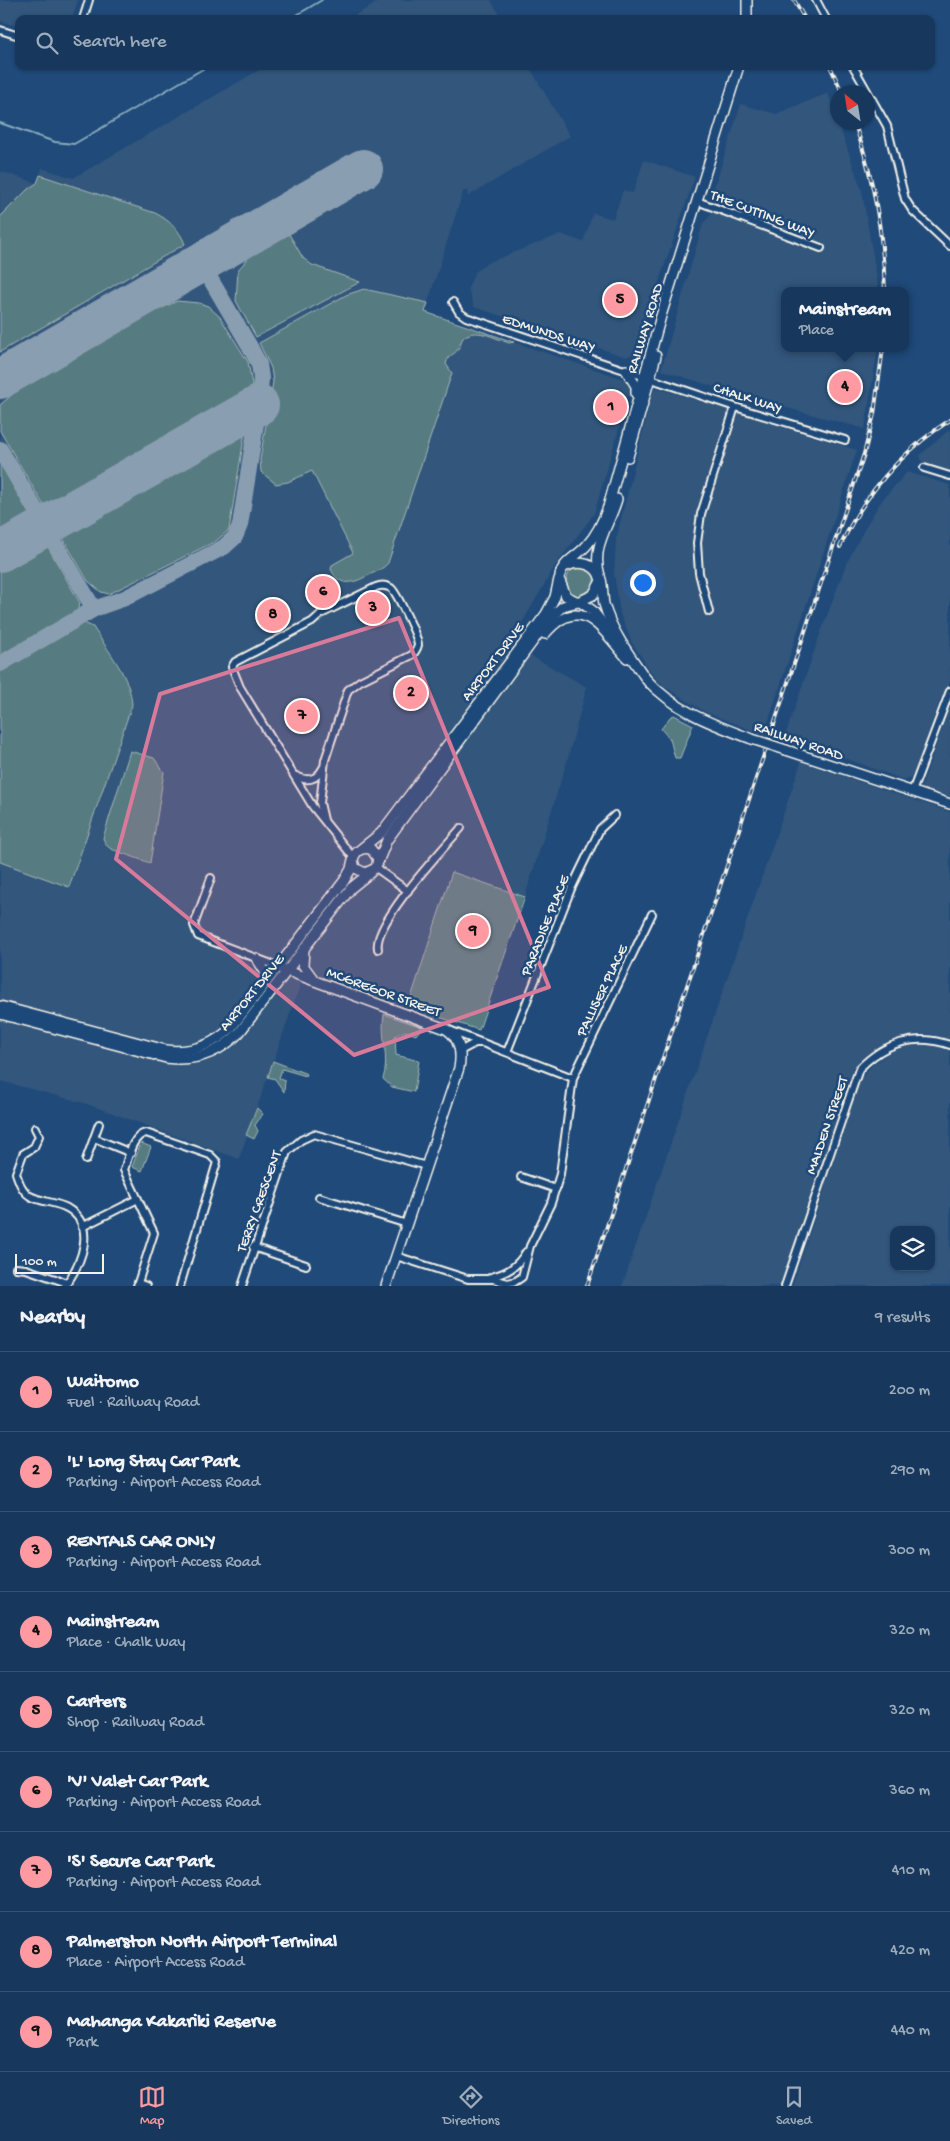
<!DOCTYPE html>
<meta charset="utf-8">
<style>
:root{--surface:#17385c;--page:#244365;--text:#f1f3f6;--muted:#9eacbb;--line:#365272;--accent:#ff9aa2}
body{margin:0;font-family:"Gochi Hand",sans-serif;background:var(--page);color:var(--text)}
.controls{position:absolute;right:15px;bottom:15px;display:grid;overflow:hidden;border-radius:10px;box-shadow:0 1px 4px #0004}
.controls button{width:45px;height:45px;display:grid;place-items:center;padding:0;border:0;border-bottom:1px solid var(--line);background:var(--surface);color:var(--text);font:25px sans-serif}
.compass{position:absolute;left:830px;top:85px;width:45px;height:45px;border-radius:50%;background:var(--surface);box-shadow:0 1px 4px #0004;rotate:330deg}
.scale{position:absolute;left:15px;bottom:12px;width:89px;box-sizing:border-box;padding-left:5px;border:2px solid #f4f1e8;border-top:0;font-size:14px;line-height:18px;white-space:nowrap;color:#f4f1e8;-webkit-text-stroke:4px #1f4a7a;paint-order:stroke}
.you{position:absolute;left:642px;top:582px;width:18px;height:18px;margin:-12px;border:4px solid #fff;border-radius:50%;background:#1a73e8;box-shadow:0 0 0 8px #1a73e833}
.badge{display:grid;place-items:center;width:32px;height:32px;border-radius:50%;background:var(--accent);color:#111;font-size:16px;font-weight:700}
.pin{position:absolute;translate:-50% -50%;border:2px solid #fff;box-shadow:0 1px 5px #0006}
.popup{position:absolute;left:781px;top:287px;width:128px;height:65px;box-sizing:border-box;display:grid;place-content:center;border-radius:10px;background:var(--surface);filter:drop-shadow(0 1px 4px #0005);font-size:16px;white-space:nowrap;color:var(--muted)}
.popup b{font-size:19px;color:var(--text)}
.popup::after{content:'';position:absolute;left:50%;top:100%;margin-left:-10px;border:10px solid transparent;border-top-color:var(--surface)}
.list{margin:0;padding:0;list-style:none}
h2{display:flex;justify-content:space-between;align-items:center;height:65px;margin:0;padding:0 20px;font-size:21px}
h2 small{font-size:16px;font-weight:400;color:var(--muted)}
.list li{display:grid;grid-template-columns:32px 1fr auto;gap:15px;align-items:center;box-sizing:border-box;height:80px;padding:0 20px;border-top:1px solid var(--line)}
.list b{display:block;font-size:19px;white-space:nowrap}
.list p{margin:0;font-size:16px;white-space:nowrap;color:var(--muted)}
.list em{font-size:16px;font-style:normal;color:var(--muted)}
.icon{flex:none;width:28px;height:28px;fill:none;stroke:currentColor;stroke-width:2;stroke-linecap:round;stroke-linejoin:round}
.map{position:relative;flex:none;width:950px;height:1286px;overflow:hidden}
.search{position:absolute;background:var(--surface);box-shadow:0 1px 4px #0004;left:15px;right:15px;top:15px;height:55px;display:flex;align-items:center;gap:12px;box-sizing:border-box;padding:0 18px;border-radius:10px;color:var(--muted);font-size:19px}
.sheet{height:785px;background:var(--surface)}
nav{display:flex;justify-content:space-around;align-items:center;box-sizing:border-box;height:70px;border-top:1px solid var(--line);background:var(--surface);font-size:14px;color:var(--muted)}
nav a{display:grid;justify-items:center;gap:2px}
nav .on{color:var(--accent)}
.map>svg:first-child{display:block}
</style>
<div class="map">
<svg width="950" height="1286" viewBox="0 0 950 1286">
<rect width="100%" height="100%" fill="#1f4a7a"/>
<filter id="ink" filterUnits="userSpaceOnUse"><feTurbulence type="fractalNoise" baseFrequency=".02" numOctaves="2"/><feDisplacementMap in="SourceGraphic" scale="10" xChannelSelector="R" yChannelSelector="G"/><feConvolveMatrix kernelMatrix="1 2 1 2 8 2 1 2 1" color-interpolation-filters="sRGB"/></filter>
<g filter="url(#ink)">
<!-- built -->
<g fill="#32567c" fill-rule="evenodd">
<path d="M0 0H78L72 19H19V27L0 21Z"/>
<path d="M381 0H491L502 19H349Z"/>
<path d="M266 66H529L570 136 467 197 468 190 463 192 425 312 624 379 631 387 594 514 555 566 510 644 587 687 568 758 525 897 452 872 408 1007 308 973 301 983 239 1159 84 1103 0 1081V171L37 183 42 168 73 178Z"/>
<path d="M828 93 862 191 879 291H785V348H878L865 429 746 397 661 370 703 223 710 216 716 200 714 188 741 104 776 114Z"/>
<path d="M644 160 695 177 634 354 626 357 474 307 468 288 475 272 487 263 561 234 583 242 593 213 613 219 623 190 633 193Z"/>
<path d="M654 387 857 450 764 735 705 712 662 685 654 677 632 643 620 614 614 574 616 539Z"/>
<path d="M950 429V472L922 463 920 455Z"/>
<path d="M907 472 950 485V683L940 700 915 772 911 778 904 780 785 736 819 637 846 564 867 524 882 500Z"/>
<path d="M950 706V799L920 790Z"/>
<path d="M801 762 950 812V1040L929 1034H918L891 1040 879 1046 853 1068 780 1286H622Z"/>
<path d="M916 1045H932L950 1051V1286H792L861 1078 873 1064 895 1049ZM894 1230H931V1267H894Z"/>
</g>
<!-- green -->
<g fill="#577c82" stroke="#a6b6b5">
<path d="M40 175 155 213C169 220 180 230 185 244L0 352V217L28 189 37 183Z"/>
<path d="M289 234 303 258 312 265 360 282 256 337 236 301 238 270 249 257Z"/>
<path d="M364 289 428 303 425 312 514 342 509 343C496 339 475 326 463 338 460 342 461 346 458 349 454 356 449 353 446 364L452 373 388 563C384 568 378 571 371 574 356 582 340 590 331 569L332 565 353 553 312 471 288 482 276 484 261 472 260 460 273 382 271 368 259 343 346 295Z"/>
<path d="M177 301 199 303 208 306 220 317 248 362 252 384 250 401 229 530 216 541 109 594 101 592 88 581 0 431V405L14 393 156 311Z"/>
<path d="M0 463 80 603 77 612 72 616 0 658Z"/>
<path d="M578 567 588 569 594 577V587L583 597 573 595 565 585 569 572Z"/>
<path d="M84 623 93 627C107 650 131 677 132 705L69 887 0 862V669L77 624 79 626Z"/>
<path d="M674 715 693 725 680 758H675L670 739 661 729 670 717Z"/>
<path d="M130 751 154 758 164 772 150 863 111 849 106 845 103 838Z"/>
<path d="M452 872 525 897 479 1030 408 1007Z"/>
<path d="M384 1014 422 1027 416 1035 405 1031 395 1036 396 1055 419 1061 414 1092 392 1087 383 1079C390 1059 380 1035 384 1014Z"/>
<path d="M273 1061 307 1074 306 1076 282 1069 279 1078 285 1081 284 1092 275 1079 268 1077Z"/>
<path d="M257 1108 263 1114 255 1125 258 1131 254 1139 246 1135Z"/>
<path d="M141 1143 151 1147 142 1171 132 1167Z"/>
</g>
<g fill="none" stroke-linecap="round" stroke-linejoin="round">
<!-- stream -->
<g stroke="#8aabbd" stroke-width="2">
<path d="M290 19 322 0"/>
<path d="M0 123 55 142 74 144 208 66"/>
</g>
<!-- taxiway -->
<g stroke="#8a9eb1" stroke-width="16">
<path d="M0 449 94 609"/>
<path d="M0 664 94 609 125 598 224 547 235 537 240 525 259 405 261 378 259 364 249 345 201 263"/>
</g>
<!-- runway -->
<g stroke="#8a9eb1" stroke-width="40">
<path d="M0 379 363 169"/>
<path d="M0 552 259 405"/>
</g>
<defs>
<g id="street">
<path d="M816 0 826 19"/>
<path d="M83 19 89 0"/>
<path d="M0 30 19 36"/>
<path d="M853 66 887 126 905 199 912 210 950 246"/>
<path d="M697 201 821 248"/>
<path d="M453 302 459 312 466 317 735 407 845 440"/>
<path d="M924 468 950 476"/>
<path d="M709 612 699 573 697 543 701 514 735 407"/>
<path d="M296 776C307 782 317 780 323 768"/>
<path d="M912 792 950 691"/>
<path d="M324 820 320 803 325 760 348 690 360 681 412 655C415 652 417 649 418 645 418 637 397 593 391 588 386 585 381 585 376 587L321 614 312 622 235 662 232 667 240 687 313 807 353 857"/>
<path d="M376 868 408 891"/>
<path d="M211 878 194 925 198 936 277 966"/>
<path d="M378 949C372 924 443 849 461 828"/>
<path d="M449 1030 573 1078"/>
<path d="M460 1051 475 1043H482"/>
<path d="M507 1052 571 889 600 829 615 815"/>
<path d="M35 1128 39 1136 34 1147 23 1154 16 1173C19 1182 22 1191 30 1196 41 1202 56 1202 67 1208 98 1226 81 1264 65 1286"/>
<path d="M94 1138 131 1153"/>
<path d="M86 1160 99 1124"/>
<path d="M521 1177 556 1189"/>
<path d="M319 1197 407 1224"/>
<path d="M82 1227 138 1199"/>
<path d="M253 1247 306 1265"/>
<path d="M396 1256 468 1279H493L508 1283 516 1281 522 1277 530 1246 551 1203 560 1174 573 1078 652 914"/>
<path d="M16 1268 26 1269 67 1283"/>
<path d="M491 1277C507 1273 517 1267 526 1252"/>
<path d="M138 1283 146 1286"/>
<path d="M137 1286 154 1233 124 1170C128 1159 132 1135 146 1133L210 1155 217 1162 180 1286"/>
<path d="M242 1286 287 1152 301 1140 314 1134 426 1166"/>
<path d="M785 1286 859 1069C884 1043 915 1033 950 1045"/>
</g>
<g id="secondary">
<path d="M747 19V0"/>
<path d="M626 370 636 386V394"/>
<path d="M628 457 656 356"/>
<path d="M567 566C577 561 589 563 596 570 604 578 602 594 604 604 612 633 632 659 649 683"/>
<path d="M560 575C563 561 578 556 587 545 597 534 603 521 608 507L661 316 739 66"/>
<path d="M600 576C591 546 609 527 617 499"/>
<path d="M560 581 566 596 578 602 593 595 601 581"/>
<path d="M579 601 593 611 613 637"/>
<path d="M545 634C581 591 602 630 627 658"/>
<path d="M646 679C675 711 712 724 752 739"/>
<path d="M786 750 950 804"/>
<path d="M362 848 381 833 546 614 555 597 559 579"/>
<path d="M378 862 387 840 550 618 563 606 578 602"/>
<path d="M304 949 303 965 314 980"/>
<path d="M257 959 266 973 268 979"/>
<path d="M282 969 446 1029C460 1038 462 1052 459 1068L386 1286"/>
<path d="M0 1006 166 1050C191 1053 212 1046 231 1028L344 881 351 869C353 856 356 846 371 849L378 859 376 868 365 873 355 868 353 860"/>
<path d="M0 1014 166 1058C194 1062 219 1053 239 1033L351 888 371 872"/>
</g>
</defs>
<!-- street casing -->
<use href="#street" stroke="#f4f1e8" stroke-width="10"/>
<!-- secondary casing -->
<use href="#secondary" stroke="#f4f1e8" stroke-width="12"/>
<!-- street -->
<use href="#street" stroke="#1f4a7a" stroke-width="6"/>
<!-- secondary -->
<use href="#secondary" stroke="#1f4a7a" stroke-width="9"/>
<defs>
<g id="rail">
<path d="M794 0 805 19"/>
<path d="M830 66 842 92"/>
<path d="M854 122C874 177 883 233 885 291"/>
<path d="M840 547C864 494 901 452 950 420"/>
<path d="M587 1286 864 454 874 414 883 348"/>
</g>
</defs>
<!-- rail casing -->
<use href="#rail" stroke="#f4f1e8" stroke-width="4"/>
<!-- rail -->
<use href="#rail" stroke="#1f4a7a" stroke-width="2" stroke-dasharray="5.5" stroke-linecap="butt"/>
<defs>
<path id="secondary-bridge" d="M752 739 786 750"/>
</defs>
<!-- secondary-bridge casing -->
<use href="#secondary-bridge" stroke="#f4f1e8" stroke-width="12" stroke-linecap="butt"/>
<!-- secondary-bridge -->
<use href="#secondary-bridge" stroke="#1f4a7a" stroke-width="9"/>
</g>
</g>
<!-- marked area -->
<path fill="#d87a9a" fill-opacity="0.2" stroke="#d87a9a" stroke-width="4" stroke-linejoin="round" d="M399 618 549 987 354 1055 116 859 160 694Z"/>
<g text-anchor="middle" stroke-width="5" stroke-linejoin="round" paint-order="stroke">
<!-- street labels -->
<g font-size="15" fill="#f4f1e8" stroke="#1f4a7a">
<text transform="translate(763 213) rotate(21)" y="5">THE CUTTING WAY</text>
<text transform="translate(644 328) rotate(-73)" y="5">RAILWAY ROAD</text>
<text transform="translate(549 332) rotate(18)" y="5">EDMUNDS WAY</text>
<text transform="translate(748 397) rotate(18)" y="5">CHALK WAY</text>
<text transform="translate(492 661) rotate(-53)" y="5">AIRPORT DRIVE</text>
<text transform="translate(799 740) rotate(19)" y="5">RAILWAY ROAD</text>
<text transform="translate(544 925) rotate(-68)" y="5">PARADISE PLACE</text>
<text transform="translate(601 990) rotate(-64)" y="5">PALLISER PLACE</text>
<text transform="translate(384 991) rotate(20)" y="5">MCGREGOR STREET</text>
<text transform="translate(251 992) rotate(-51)" y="5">AIRPORT DRIVE</text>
<text transform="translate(826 1125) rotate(-71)" y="5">MALDEN STREET</text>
<text transform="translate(258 1201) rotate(-70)" y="5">TERRY CRESCENT</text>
</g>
</g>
</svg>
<div class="controls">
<button><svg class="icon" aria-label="layers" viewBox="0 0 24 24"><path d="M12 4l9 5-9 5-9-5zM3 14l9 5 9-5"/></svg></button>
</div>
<svg class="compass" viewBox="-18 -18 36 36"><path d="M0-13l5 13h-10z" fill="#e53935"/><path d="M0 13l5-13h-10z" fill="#9eacbb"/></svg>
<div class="scale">100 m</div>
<div class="you"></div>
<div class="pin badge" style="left:611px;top:407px">1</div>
<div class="pin badge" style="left:411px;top:693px">2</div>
<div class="pin badge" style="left:373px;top:608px">3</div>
<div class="pin badge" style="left:845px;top:387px">4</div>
<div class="popup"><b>Mainstream</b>Place</div>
<div class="pin badge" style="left:620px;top:300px">5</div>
<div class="pin badge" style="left:323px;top:592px">6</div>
<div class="pin badge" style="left:302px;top:716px">7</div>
<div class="pin badge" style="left:273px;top:615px">8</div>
<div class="pin badge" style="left:473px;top:931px">9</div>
<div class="search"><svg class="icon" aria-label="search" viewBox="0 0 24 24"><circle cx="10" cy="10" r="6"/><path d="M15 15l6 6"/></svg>Search here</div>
</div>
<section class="sheet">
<h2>Nearby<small>9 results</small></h2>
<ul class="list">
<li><span class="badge">1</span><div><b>Waitomo</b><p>Fuel · Railway Road</p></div><em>200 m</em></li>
<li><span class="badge">2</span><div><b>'L' Long Stay Car Park</b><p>Parking · Airport Access Road</p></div><em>290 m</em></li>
<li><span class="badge">3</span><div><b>RENTALS CAR ONLY</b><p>Parking · Airport Access Road</p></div><em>300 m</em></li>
<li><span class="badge">4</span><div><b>Mainstream</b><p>Place · Chalk Way</p></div><em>320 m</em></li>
<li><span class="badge">5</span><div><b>Carters</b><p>Shop · Railway Road</p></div><em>320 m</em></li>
<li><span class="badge">6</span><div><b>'V' Valet Car Park</b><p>Parking · Airport Access Road</p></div><em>360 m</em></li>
<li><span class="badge">7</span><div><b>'S' Secure Car Park</b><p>Parking · Airport Access Road</p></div><em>410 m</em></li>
<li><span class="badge">8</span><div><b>Palmerston North Airport Terminal</b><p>Place · Airport Access Road</p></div><em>420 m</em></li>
<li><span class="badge">9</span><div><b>Mahanga Kakariki Reserve</b><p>Park</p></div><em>440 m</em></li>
</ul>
</section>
<nav>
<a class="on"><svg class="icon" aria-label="map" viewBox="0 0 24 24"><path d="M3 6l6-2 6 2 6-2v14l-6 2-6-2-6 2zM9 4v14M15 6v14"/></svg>Map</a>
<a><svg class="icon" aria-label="directions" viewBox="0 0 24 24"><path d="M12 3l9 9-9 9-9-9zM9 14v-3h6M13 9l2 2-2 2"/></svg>Directions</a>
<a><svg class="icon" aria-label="saved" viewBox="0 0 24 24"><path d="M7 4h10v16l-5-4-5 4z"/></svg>Saved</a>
</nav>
